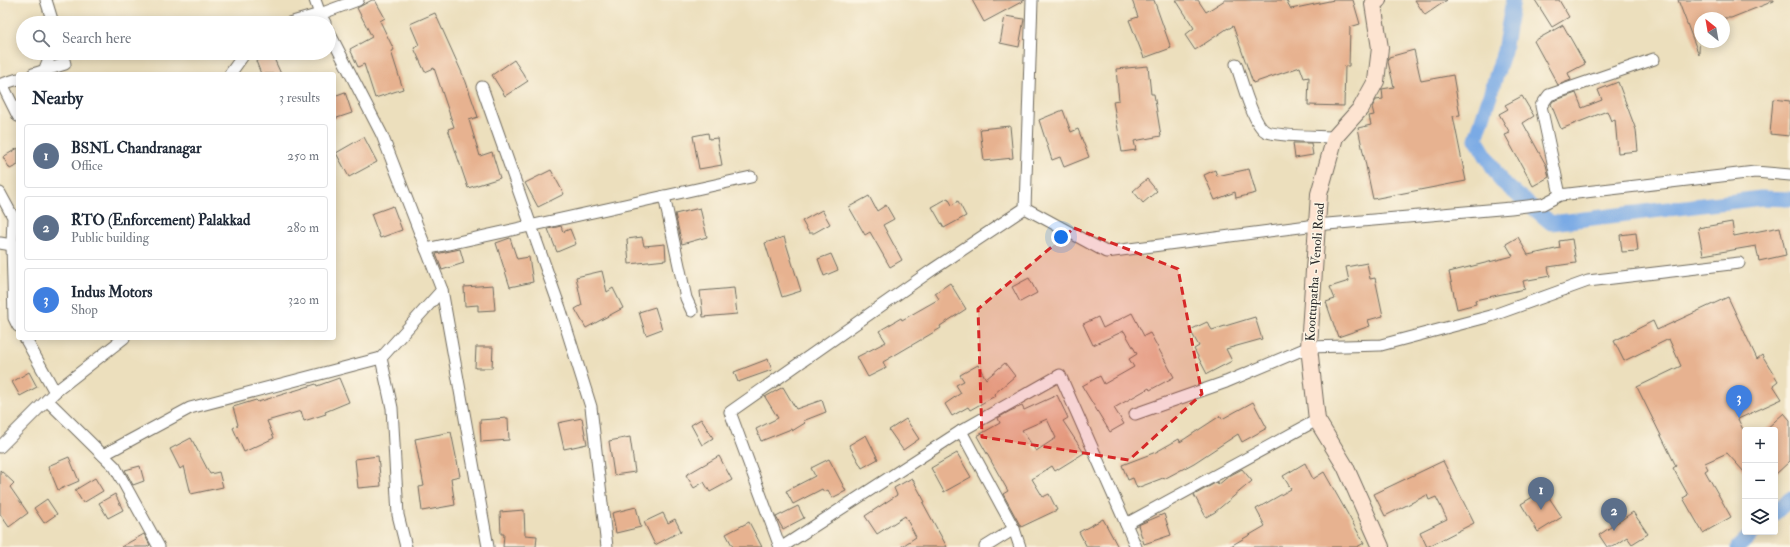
<!DOCTYPE html>
<meta charset="utf-8">
<style>
:root{--surface:#fff;--page:#f2f2f3;--text:#1f2937;--muted:#747a83;--line:#e0e1e3;--accent:#1f6fb2}
body{margin:0;font-family:"IM FELL Double Pica",serif;background:var(--page);color:var(--text)}
.controls{position:absolute;right:12px;bottom:12px;display:grid;overflow:hidden;border-radius:4px;box-shadow:0 2px 10px #0003}
.controls button{width:36px;height:36px;display:grid;place-items:center;padding:0;border:0;border-bottom:1px solid var(--line);background:var(--surface);color:var(--text);font:20px sans-serif}
.compass{position:absolute;left:1694px;top:12px;width:36px;height:36px;border-radius:50%;background:var(--surface);box-shadow:0 2px 10px #0003;rotate:329deg}
.you{position:absolute;left:1061px;top:237px;width:14px;height:14px;margin:-10px;border:3px solid #fff;border-radius:50%;background:#1a73e8;box-shadow:0 0 0 6px #1a73e833}
.badge{display:grid;place-items:center;width:26px;height:26px;border-radius:50%;background:var(--accent);color:#fff;font-size:13px;font-weight:700}
.pin{position:absolute;translate:-50% -33px;filter:drop-shadow(0 1px 2px #0008)}
.pin::after{content:'';position:absolute;top:21px;width:14px;height:12px;background:inherit;clip-path:polygon(0 0,100% 0,50% 100%)}
.list{margin:0;padding:0;list-style:none}
h2{display:flex;justify-content:space-between;align-items:center;height:52px;margin:0;padding:0 16px;font-size:17px}
h2 small{font-size:13px;font-weight:400;color:var(--muted)}
.list li{display:grid;grid-template-columns:26px 1fr auto;gap:12px;align-items:center;box-sizing:border-box;height:64px;margin:0 8px 8px;padding:0 8px;border:1px solid var(--line);border-radius:4px}
.list b{display:block;font-size:15px;white-space:nowrap}
.list p{margin:0;font-size:13px;white-space:nowrap;color:var(--muted)}
.list em{font-size:13px;font-style:normal;color:var(--muted)}
.icon{flex:none;width:22px;height:22px;fill:none;stroke:currentColor;stroke-width:2;stroke-linecap:round;stroke-linejoin:round}
.map{position:relative;flex:none;width:1790px;height:547px;overflow:hidden}
.search{position:absolute;background:var(--surface);box-shadow:0 2px 10px #0003;left:16px;top:16px;width:320px;height:44px;display:flex;align-items:center;gap:10px;box-sizing:border-box;padding:0 14px;border-radius:22px;color:var(--muted);font-size:15px}
.panel{position:absolute;background:var(--surface);box-shadow:0 2px 10px #0003;left:16px;top:72px;width:320px;height:268px;border-radius:4px}
.map>svg:first-child{display:block}
</style>
<div class="map">
<svg width="1790" height="547" viewBox="0 0 1790 547">
<rect width="100%" height="100%" fill="#fcf5e5"/>
<filter id="ink" filterUnits="userSpaceOnUse"><feTurbulence type="fractalNoise" baseFrequency=".025" numOctaves="2"/><feDisplacementMap in="SourceGraphic" scale="8" xChannelSelector="R" yChannelSelector="G"/><feConvolveMatrix kernelMatrix="1 2 1 2 8 2 1 2 1" color-interpolation-filters="sRGB"/></filter>
<filter id="wash" filterUnits="userSpaceOnUse"><feTurbulence type="fractalNoise" baseFrequency=".012" numOctaves="4" result="noise"/><feDisplacementMap in="SourceGraphic" scale="16" xChannelSelector="R" yChannelSelector="G"/><feGaussianBlur stdDeviation="0.9" result="paint"/><feColorMatrix in="noise" values="0 0 0 0 0 0 0 0 0 0 0 0 0 0 0 0 0 1.4 0 .05"/><feComposite in="paint" operator="in"/></filter>
<g filter="url(#wash)">
<rect width="100%" height="100%" fill="#ecdfbd"/>
<g fill="none" stroke-linecap="round" stroke-linejoin="round">
<!-- canal -->
<g stroke="#7aaae5" stroke-width="15">
<path d="M1513 0 1504 51 1476 139 1501 181 1551 223 1761 198 1790 199"/>
<path d="M1775 513 1790 499"/>
<path d="M1738 547 1754 532"/>
</g>
</g>
<g id="blocks">
<!-- building -->
<g fill="#e7b290" fill-rule="evenodd">
<path d="M372 0H375L385 18 380 21 394 50 391 51 403 89 375 98 364 64 358 67 350 49 372 37 357 8Z"/>
<path d="M972 0H1025L984 22Z"/>
<path d="M1132 0H1154L1171 48 1144 58 1129 20 1138 17Z"/>
<path d="M1176 0H1198L1206 12 1225 0H1286L1291 9 1334 0H1353L1360 24 1350 27 1349 66H1345L1344 106 1308 105 1309 77 1304 78 1300 67 1253 83 1233 26 1228 29V28L1195 50 1185 35 1194 28Z"/>
<path d="M1415 0H1447L1425 15Z"/>
<path d="M1535 0H1559L1569 17 1552 27Z"/>
<path d="M1678 0H1774V1L1731 18H1700L1699 55Z"/>
<path d="M435 13 466 82 478 117 469 120 480 156 492 152 500 178 468 188 448 129 454 127 434 68 425 72 414 48 419 45 410 24Z"/>
<path d="M1005 16 1024 19 1019 47 1000 43Z"/>
<path d="M1563 25 1585 64 1568 73 1571 80 1558 85 1534 41Z"/>
<path d="M1414 50 1421 81 1453 75 1460 115 1453 116 1466 181 1373 199 1358 128 1371 125 1369 116 1374 115 1372 107 1376 100 1383 99 1382 89 1394 87 1388 62 1389 57Z"/>
<path d="M272 54 281 74H261L256 61Z"/>
<path d="M514 60 528 81 505 96 492 75Z"/>
<path d="M1148 66 1151 94H1154L1161 136 1134 141 1136 150 1122 152 1113 101 1119 100 1116 69Z"/>
<path d="M1618 82 1636 130 1638 151 1618 153 1615 119 1611 121 1607 111 1561 129 1551 104 1553 101 1576 93 1582 108 1602 100 1598 90Z"/>
<path d="M345 92 352 113 334 119V96Z"/>
<path d="M1522 96 1534 116 1523 123 1546 165 1549 177 1533 186 1505 135 1510 133 1499 114 1508 109 1505 105Z"/>
<path d="M1773 99 1790 101 1789 136 1770 134Z"/>
<path d="M1063 110 1071 132 1078 129 1089 157 1064 167 1060 157 1052 160 1039 120Z"/>
<path d="M1010 126 1013 158 984 161 980 129Z"/>
<path d="M708 133 709 139 717 138 722 165 699 169 693 136Z"/>
<path d="M364 137 377 162 349 177 336 153Z"/>
<path d="M1293 143H1311L1313 155 1295 158Z"/>
<path d="M18 148V165L10 169 3 157Z"/>
<path d="M1249 169 1256 193 1236 198 1235 192 1215 200 1204 175 1215 170 1217 176Z"/>
<path d="M551 170 564 194 538 207 525 183Z"/>
<path d="M1147 179 1157 191 1143 203 1133 191Z"/>
<path d="M869 196 877 211 886 205 894 219 883 225 902 260 890 267 870 232 865 235 849 207Z"/>
<path d="M948 198 952 205 958 201 966 216 944 228 932 207Z"/>
<path d="M393 206 402 230 380 238 371 214Z"/>
<path d="M700 208 707 237 682 244 675 214Z"/>
<path d="M822 210 830 224 814 233H809L802 221Z"/>
<path d="M1732 222 1734 236 1780 227 1786 255 1759 261 1756 246 1703 255 1698 228Z"/>
<path d="M561 226 563 232 570 229 576 244 557 252 548 229Z"/>
<path d="M1636 233 1638 251 1622 252 1620 235Z"/>
<path d="M642 237 644 246 665 244 666 260 629 264 627 239Z"/>
<path d="M784 237 801 291 782 297 765 243Z"/>
<path d="M1518 237 1528 255 1560 248 1559 241 1572 239 1576 263 1548 267 1550 276 1523 281 1525 289 1475 300 1476 304 1457 309 1449 272 1513 256 1506 244Z"/>
<path d="M510 238 517 259 529 257 533 282 510 287 496 243Z"/>
<path d="M460 249 464 263 442 270 436 254Z"/>
<path d="M831 254 838 270 824 276 818 259Z"/>
<path d="M1367 263 1370 279 1375 278 1383 316 1368 320 1370 326 1338 337 1326 302 1335 299 1330 287 1349 281 1346 267Z"/>
<path d="M602 271 607 292 613 288 623 308 586 328 575 309 582 305 576 277Z"/>
<path d="M1029 278 1037 293 1020 302 1012 287Z"/>
<path d="M950 283 966 309 940 326 941 328 883 362 886 368 868 377 857 357 886 342 879 331 901 318 902 320 939 299 935 293Z"/>
<path d="M493 285 495 310 478 311V305L465 306 464 287Z"/>
<path d="M734 288 737 314 703 317 700 291Z"/>
<path d="M1728 297 1757 359 1762 355 1778 381 1773 385 1782 399 1738 419 1745 434V473L1727 453 1705 463 1708 469 1705 471 1731 517 1703 533 1683 498 1688 495 1673 468 1676 466 1637 387 1681 366 1669 339 1624 361 1614 341 1653 321 1657 330Z"/>
<path d="M655 307 662 329 646 335 639 312Z"/>
<path d="M1132 313 1144 336 1150 333 1174 377 1150 390 1149 388 1114 408 1124 424 1110 432 1082 386 1100 376 1104 384 1134 367 1129 359 1137 354 1124 331 1093 345 1083 324 1098 317 1103 328Z"/>
<path d="M1255 317 1262 339 1226 349 1232 361 1207 374 1194 349 1199 346 1190 330 1207 322 1212 330Z"/>
<path d="M476 347H493L492 368H475Z"/>
<path d="M768 359 772 370 738 382 734 372Z"/>
<path d="M1005 363 1015 376 994 394 995 396 970 410 968 407 952 416 945 404 961 393 956 385 964 381 960 375 978 365 986 379Z"/>
<path d="M29 372 37 387 20 396 12 382Z"/>
<path d="M339 378 349 402 325 412 326 414 304 421 301 411 267 421 274 438 244 452 233 428 238 425 233 407 256 400 258 402 316 384 317 386Z"/>
<path d="M783 387 796 409 822 400 826 412 803 421 805 423 792 431 791 429 761 441 756 429 778 418 765 397Z"/>
<path d="M1057 395 1068 418 1063 421 1084 453 1055 471 1052 466 1032 479 1043 497 1049 494 1057 510 1021 527 1003 494 1008 491 977 436 1000 423 998 418 1010 411 1022 406 1024 410ZM1047 419 1056 438 1036 451 1022 430Z"/>
<path d="M1253 402 1267 428 1242 442 1238 434 1194 463 1164 479 1163 478 1137 488 1133 478 1128 480 1122 465 1156 452 1179 439 1180 442 1220 416 1222 419Z"/>
<path d="M1784 413 1790 420V461L1775 475V430H1765Z"/>
<path d="M508 418 509 440 481 442 480 420Z"/>
<path d="M582 418 587 444 564 449 558 423Z"/>
<path d="M701 419 713 438 702 445 691 425Z"/>
<path d="M906 419 919 439 903 450 889 430Z"/>
<path d="M451 432 460 476 451 478 455 505 422 511 419 487 424 486 415 439Z"/>
<path d="M866 435 878 459 862 468 849 445Z"/>
<path d="M630 437 635 472 614 475 609 441Z"/>
<path d="M191 438 210 474 219 472 223 487 191 494 184 466 180 469 170 449Z"/>
<path d="M957 453 971 477 944 492 931 468Z"/>
<path d="M378 456 381 486 358 488 355 459Z"/>
<path d="M719 456 732 480 710 492 704 482 694 488 686 475Z"/>
<path d="M69 457 79 481 58 490 48 466Z"/>
<path d="M829 459 846 491 832 498 828 490 824 492 822 489 793 504 786 491 815 476 811 468Z"/>
<path d="M1443 461 1474 523 1427 547 1420 532 1447 519 1436 497 1429 500 1427 495 1385 516 1374 494Z"/>
<path d="M1305 463 1313 479 1324 472 1364 543 1357 547H1229L1265 526 1256 509 1291 489 1283 476Z"/>
<path d="M140 466 144 481 133 485 125 470Z"/>
<path d="M1242 469 1252 481 1215 512 1206 517 1194 495 1217 482 1218 485 1229 476Z"/>
<path d="M0 470 14 483 10 487 28 513 9 527 0 514Z"/>
<path d="M95 478 103 491 83 503 75 490Z"/>
<path d="M912 478 925 502 923 503 947 547H901L916 537 905 516 877 534 865 516 897 495 894 488Z"/>
<path d="M1544 490 1562 517 1538 532 1521 504Z"/>
<path d="M115 494 123 510 108 518 99 503Z"/>
<path d="M47 499 57 514 44 523 34 508Z"/>
<path d="M798 506 804 518 783 529 776 517Z"/>
<path d="M636 507 641 527 616 533 612 513Z"/>
<path d="M524 510 525 535 537 536 536 547H503L504 534H501L500 512Z"/>
<path d="M1633 512 1648 534 1632 544 1627 537 1612 547H1607L1599 535Z"/>
<path d="M663 513 668 523 675 519 681 531 655 545 644 522Z"/>
<path d="M1164 514 1171 535 1144 544 1138 525Z"/>
<path d="M1103 519 1118 547H1087L1079 532Z"/>
<path d="M749 522 762 547H733L726 534Z"/>
<path d="M144 534 150 545 147 547H121Z"/>
</g>
</g>
</g>
<g filter="url(#ink)">
<use href="#blocks" fill-opacity="0" stroke="#6f6a5e" stroke-width="1"/>
<g fill="none" stroke-linecap="round" stroke-linejoin="round">
<defs>
<g id="street">
<path d="M46 0 53 23"/>
<path d="M289 23 320 14 315 0"/>
<path d="M325 23 320 14 358 0"/>
<path d="M329 32 382 135 442 290 381 358 392 408 398 515 406 547"/>
<path d="M1236 64C1241 78 1253 124 1265 131 1277 137 1319 136 1335 137"/>
<path d="M44 71 51 53"/>
<path d="M33 74 65 64 62 53"/>
<path d="M230 74 245 53"/>
<path d="M2 84 18 79"/>
<path d="M0 85 2 84 18 116"/>
<path d="M482 87 560 308 591 407 607 547"/>
<path d="M0 193 13 217 12 245 14 318 18 326"/>
<path d="M1560 195 1541 106 1549 95 1654 59"/>
<path d="M664 196 686 298 692 311"/>
<path d="M1025 208 1106 252 1316 225 1511 208 1543 204 1560 195 1755 172 1790 175"/>
<path d="M0 243 18 246"/>
<path d="M426 249 751 177"/>
<path d="M442 290 488 547"/>
<path d="M25 338 55 392"/>
<path d="M47 400 115 467 159 547"/>
<path d="M1135 414 1226 382 1309 347 1381 345 1491 316 1588 281 1739 263"/>
<path d="M961 431 1014 529"/>
<path d="M0 447 55 392 124 338"/>
<path d="M103 455 190 408 381 358"/>
<path d="M1126 524 1136 547"/>
<path d="M780 547 730 412 932 270 1025 208 1032 0"/>
<path d="M782 547 961 431 1060 375 1126 524 1317 420"/>
<path d="M985 547 1014 529 1020 547"/>
</g>
<path id="secondary" d="M1378 0 1373 4 1380 48 1376 81 1361 108 1335 137 1319 194 1309 347 1317 420 1345 466 1381 547"/>
</defs>
<!-- street casing -->
<use href="#street" stroke="#6f6a5e" stroke-width="13"/>
<!-- secondary casing -->
<use href="#secondary" stroke="#6f6a5e" stroke-width="18"/>
<!-- street -->
<use href="#street" stroke="#fff" stroke-width="11"/>
<!-- secondary -->
<use href="#secondary" stroke="#fde4d1" stroke-width="16"/>
</g>
</g>
<!-- marked area -->
<path fill="#d62828" fill-opacity="0.2" stroke="#d62828" stroke-width="3" stroke-dasharray="8 5" stroke-linejoin="round" d="M1074 228 1178 269 1202 394 1129 460 982 437 978 309Z"/>
<g text-anchor="middle" stroke-width="3" stroke-linejoin="round" paint-order="stroke">
<!-- street labels -->
<g font-size="13" fill="#2b2b2b" stroke="#fcf5e5">
<text transform="translate(1314 272) rotate(-86)" y="5">Koottupatha - Venoli Road</text>
</g>
</g>
</svg>
<div class="controls">
<button>+</button>
<button>−</button>
<button><svg class="icon" aria-label="layers" viewBox="0 0 24 24"><path d="M12 4l9 5-9 5-9-5zM3 14l9 5 9-5"/></svg></button>
</div>
<svg class="compass" viewBox="-18 -18 36 36"><path d="M0-13l5 13h-10z" fill="#e53935"/><path d="M0 13l5-13h-10z" fill="#747a83"/></svg>
<div class="you"></div>
<div class="pin badge" style="left:1541px;top:510px;background:#5c6f8a">1</div>
<div class="pin badge" style="left:1614px;top:531px;background:#5c6f8a">2</div>
<div class="pin badge" style="left:1739px;top:418px;background:#3f7fe0">3</div>
<div class="search"><svg class="icon" aria-label="search" viewBox="0 0 24 24"><circle cx="10" cy="10" r="6"/><path d="M15 15l6 6"/></svg>Search here</div>
<section class="panel">
<h2>Nearby<small>3 results</small></h2>
<ul class="list">
<li><span class="badge" style="background:#5c6f8a">1</span><div><b>BSNL Chandranagar</b><p>Office</p></div><em>250 m</em></li>
<li><span class="badge" style="background:#5c6f8a">2</span><div><b>RTO (Enforcement) Palakkad</b><p>Public building</p></div><em>280 m</em></li>
<li><span class="badge" style="background:#3f7fe0">3</span><div><b>Indus Motors</b><p>Shop</p></div><em>320 m</em></li>
</ul>
</section>
</div>
